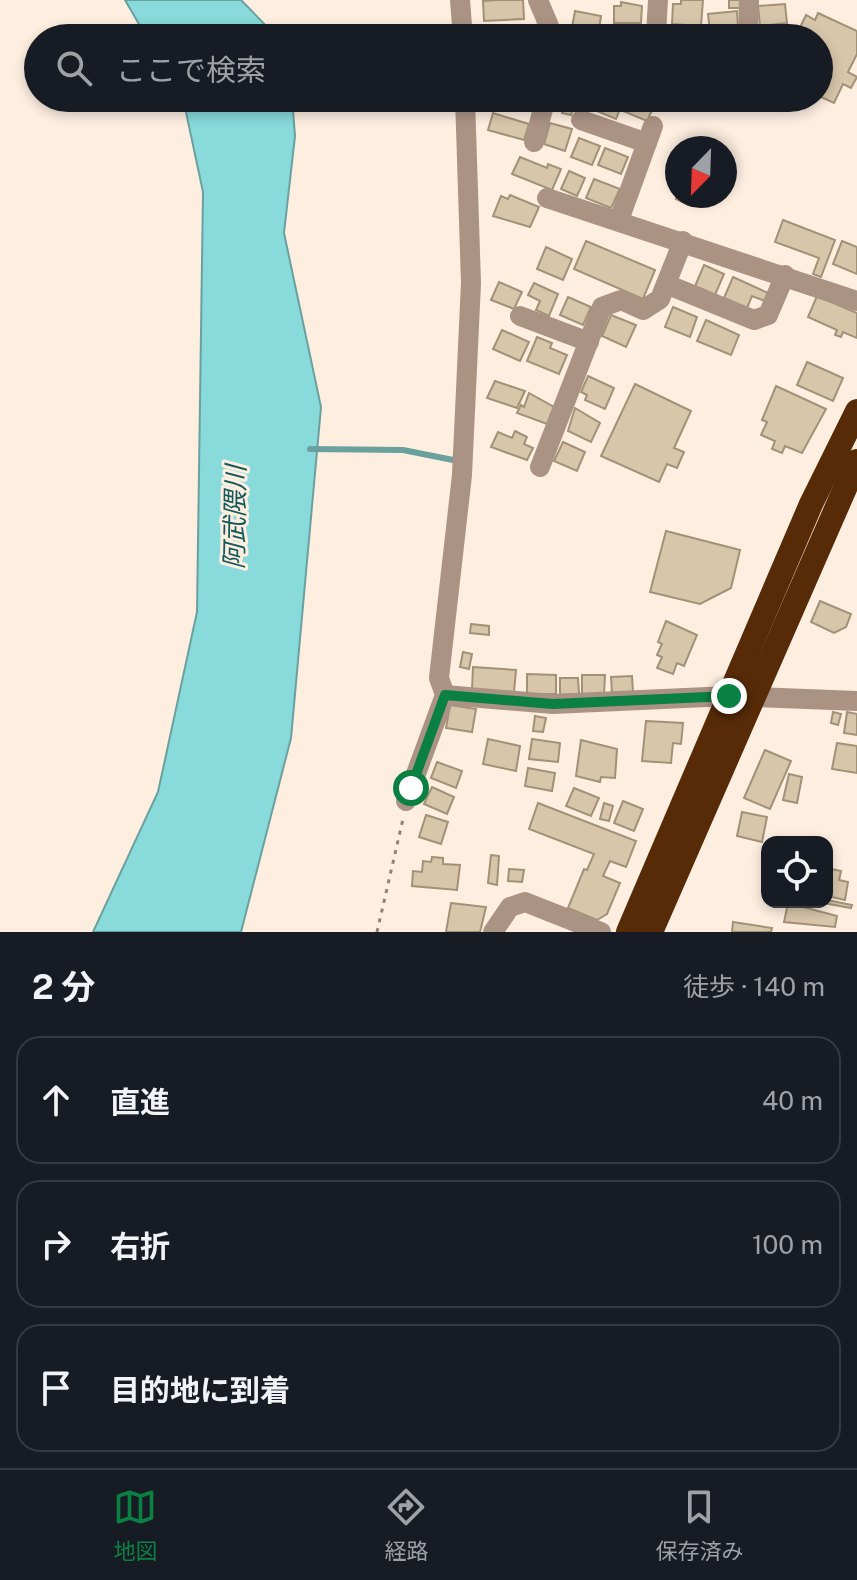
<!DOCTYPE html>
<html lang="ja">
<meta charset="utf-8">
<style>
:root{--surface:#171b24;--page:#242831;--text:#f1f3f6;--muted:#9ea1a6;--line:#363941;--accent:#0b8043}
body{margin:0;font-family:"Public Sans","Noto Sans JP",sans-serif;background:var(--page);color:var(--text)}
.controls{position:absolute;right:24px;bottom:24px;display:grid;overflow:hidden;border-radius:16px;box-shadow:0 4px 12px #0003}
.controls button{width:72px;height:72px;display:grid;place-items:center;padding:0;border:0;border-bottom:2px solid var(--line);background:var(--surface);color:var(--text);font:40px sans-serif}
.compass{position:absolute;left:665px;top:136px;width:72px;height:72px;border-radius:50%;background:var(--surface);box-shadow:0 4px 12px #0003;rotate:203deg}
.stop{position:absolute;width:24px;height:24px;margin:-18px;border:6px solid #0b8043;border-radius:50%;background:#fff}
.stop.end{background:#0b8043;border-color:#fff;box-shadow:0 2px 8px #0008}
.list{margin:0;padding:0;list-style:none}
h2{display:flex;justify-content:space-between;align-items:center;height:104px;margin:0;padding:0 32px;font-size:34px}
h2 small{font-size:26px;font-weight:400;color:var(--muted)}
.list li{display:grid;grid-template-columns:52px 1fr auto;gap:24px;align-items:center;box-sizing:border-box;height:128px;margin:0 16px 16px;padding:0 16px;border:2px solid var(--line);border-radius:24px}
.list b{display:block;font-size:30px;white-space:nowrap}
.list em{font-size:26px;font-style:normal;color:var(--muted)}
.icon{flex:none;width:44px;height:44px;fill:none;stroke:currentColor;stroke-width:2;stroke-linecap:round;stroke-linejoin:round}
.map{position:relative;flex:none;width:857px;height:932px;overflow:hidden}
.search{position:absolute;background:var(--surface);box-shadow:0 4px 12px #0003;left:24px;right:24px;top:24px;height:88px;display:flex;align-items:center;gap:20px;box-sizing:border-box;padding:0 28px;border-radius:44px;color:var(--muted);font-size:30px}
.sheet{height:536px;background:var(--surface)}
nav{display:flex;justify-content:space-around;align-items:center;box-sizing:border-box;height:112px;border-top:2px solid var(--line);background:var(--surface);font-size:22px;color:var(--muted)}
nav a{display:grid;justify-items:center;gap:4px}
nav .on{color:var(--accent)}
.map>svg:first-child{display:block}
</style>
<div class="map">
<svg width="857" height="932" viewBox="0 0 857 932">
<rect width="100%" height="100%" fill="#fdeee0"/>
<!-- water -->
<g fill="#89dada" stroke="#6aa09e" stroke-width="2">
<path d="M125 0H241L278 38H147Z"/>
<path d="M183 98H292L295 136 284 233 321 407 291 738 241 932H93L158 792 197 612 203 192Z"/>
</g>
<g fill="none" stroke-linecap="round" stroke-linejoin="round">
<!-- stream -->
<path stroke="#6aa09e" stroke-width="6" d="M310 449 403 450 453 460"/>
</g>
<!-- building -->
<g fill="#d8c6ab" stroke="#a29177" stroke-width="2">
<path d="M496 0H523L524 19 484 21 483 1Z"/>
<path d="M681 0H703L701 26 672 24 673 4H681Z"/>
<rect x="729" y="0" width="13" height="8"/>
<path d="M621 2 642 6 641 23H614V6H621Z"/>
<path d="M785 4 787 23 760 26 758 6Z"/>
<path d="M575 11 601 16 599 30 606 31 605 38 571 33Z"/>
<path d="M737 11 738 29 710 32 708 14Z"/>
<path d="M818 13 857 31V54L848 72 857 77 851 88 843 84 834 103 819 96V38H795L806 15 815 20Z"/>
<path d="M514 98H537L535 107 513 102Z"/>
<path d="M555 98H584L581 111 573 109 571 115 562 113 563 107 554 105Z"/>
<path d="M597 98 623 101 616 119 592 109Z"/>
<path d="M628 98H642L655 104 647 121 623 111Z"/>
<path d="M493 113 529 124 524 140 488 130Z"/>
<path d="M550 123 572 129 565 151 544 144Z"/>
<path d="M579 138 600 146 592 165 571 157Z"/>
<path d="M605 148 628 157 621 174 598 165Z"/>
<path d="M520 157 547 168 548 164 561 169 552 190 512 174Z"/>
<path d="M569 171 585 178 577 196 561 189Z"/>
<path d="M594 179 620 189 611 208 586 198Z"/>
<path d="M510 195 539 207 530 227 493 216 501 196 508 199Z"/>
<path d="M677 196H696L691 206 676 199Z"/>
<path d="M783 220 835 240 821 277 813 274 819 258 775 242Z"/>
<path d="M586 241 655 270 643 299 574 269Z"/>
<path d="M842 241 857 247V274L833 264Z"/>
<path d="M546 247 572 259 563 280 537 269Z"/>
<path d="M704 265 724 274 715 295 695 286Z"/>
<path d="M733 277 768 293 765 301 752 296 747 308 724 298Z"/>
<path d="M499 282 522 292 514 309 491 300Z"/>
<path d="M534 283 558 294 549 316 536 310 540 301 528 295Z"/>
<path d="M817 296 857 313V338L843 332 841 337 835 335 837 330 808 317Z"/>
<path d="M568 297 591 307 583 325 560 315Z"/>
<path d="M673 307 697 317 690 337 665 327Z"/>
<path d="M611 315 636 325 626 347 602 336Z"/>
<path d="M706 320 739 335 731 355 697 341Z"/>
<path d="M502 330 529 342 520 361 493 349Z"/>
<path d="M537 337 552 343 550 348 567 355 559 374 527 361Z"/>
<path d="M807 362 843 378 833 401 797 385Z"/>
<path d="M588 376 614 388 605 409 585 400 587 395 581 392Z"/>
<path d="M495 381 525 391 517 408 487 398Z"/>
<path d="M635 384 691 411 674 448 684 452 677 468 667 464 659 482 601 456Z"/>
<path d="M776 386 826 409 802 453 785 446 782 453 772 449 775 441 761 435 767 422 762 420Z"/>
<path d="M529 393 554 407 547 424 517 413 521 405 524 407Z"/>
<path d="M575 408 600 423 591 442 568 431Z"/>
<path d="M515 431 527 437 524 444 533 448 527 460 491 447 498 432 512 438Z"/>
<path d="M563 442 585 452 577 471 554 461Z"/>
<path d="M666 531 740 550 731 588 700 604 650 592Z"/>
<path d="M820 601 851 614 846 627 834 633 811 622Z"/>
<path d="M666 621 697 635 684 666 677 663 673 674 657 668 662 657 657 655 662 644 658 642Z"/>
<path d="M471 624 489 626V635L470 633Z"/>
<path d="M463 652 472 654 469 669 460 667Z"/>
<path d="M473 667 516 670 514 692 472 689Z"/>
<path d="M527 674 556 675V694H527Z"/>
<path d="M582 675H605L604 694H582Z"/>
<path d="M632 676 633 692 612 693 611 677Z"/>
<path d="M560 678H578L579 694 560 695Z"/>
<path d="M450 705 476 709 472 732 446 728Z"/>
<path d="M833 712 841 714 838 725 831 723Z"/>
<path d="M847 712 857 714V735L844 733Z"/>
<path d="M535 716 546 718 543 732 533 731Z"/>
<path d="M646 721 683 723 681 744 673 743 671 763 642 761Z"/>
<path d="M488 739 520 746 516 771 483 764Z"/>
<path d="M532 739 560 743 558 762 529 759Z"/>
<path d="M581 740 617 749 615 778 601 777 600 782 576 776Z"/>
<path d="M837 743 857 746V773L832 769Z"/>
<path d="M765 750 791 761 770 809 744 798Z"/>
<path d="M437 762 462 771 456 788 431 778Z"/>
<path d="M528 768 555 773 552 791 525 786Z"/>
<path d="M789 774 802 777 797 803 783 800Z"/>
<path d="M432 787 454 797 447 814 424 804Z"/>
<path d="M574 788 599 798 591 816 566 806Z"/>
<path d="M623 801 643 809 634 831 614 823Z"/>
<path d="M538 803 636 841 626 867 610 861 603 876 620 883 607 914 597 920 568 908 584 869 587 870 594 854 529 829Z"/>
<path d="M604 803 613 806 609 821 600 819Z"/>
<path d="M742 812 767 817 762 842 737 836Z"/>
<path d="M426 815 448 822 441 844 419 837Z"/>
<path d="M491 855 499 856 497 885 488 883Z"/>
<path d="M432 857 443 858V864L460 865 457 890 412 886 413 871 422 872 423 861 431 862Z"/>
<path d="M827 868 841 871 839 880 848 882 845 900 827 896Z"/>
<path d="M509 869 524 870 522 882 508 881Z"/>
<path d="M827 900 852 905 851 908 818 902Z"/>
<path d="M451 903 486 907 480 932H446Z"/>
<path d="M788 903 837 916 835 927 784 922Z"/>
<path d="M733 922 772 928 771 932H732Z"/>
</g>
<g fill="none" stroke-linecap="round" stroke-linejoin="round">
<!-- path -->
<path stroke="#8f8378" stroke-width="3" stroke-dasharray="4 6" stroke-linecap="butt" d="M377 932 403 819"/>
<!-- street -->
<g stroke="#ab9384" stroke-width="20">
<path d="M460 0 463 38"/>
<path d="M538 0 554 38"/>
<path d="M748 31 749 0"/>
<path d="M656 34 658 0"/>
<path d="M618 35 670 34"/>
<path d="M581 120 647 143"/>
<path d="M534 142 546 98"/>
<path d="M547 198 857 301"/>
<path d="M619 220 653 126"/>
<path d="M666 284 754 320 768 315 785 275"/>
<path d="M520 316 589 342"/>
<path d="M540 467 602 307 621 300 643 310 660 299 683 241"/>
<path d="M445 695 553 704 729 696"/>
<path d="M755 697 857 701"/>
<path d="M406 801 445 695 439 678 462 475 471 283 465 98"/>
<path d="M493 932 510 907 525 902 601 932"/>
</g>
<!-- highway -->
<g stroke="#572b08" stroke-width="24">
<path d="M628 932 811 504 857 411"/>
<path d="M651 932 857 461"/>
</g>
</g>
<g fill="none" stroke-linecap="round" stroke-linejoin="round">
<!-- route -->
<path stroke="#0b8043" stroke-width="10" d="M411 788 445 695 553 704 729 696"/>
</g>
<g text-anchor="middle" stroke-width="6" stroke-linejoin="round" paint-order="stroke">
<!-- water labels -->
<g font-size="26" font-style="italic" fill="#155a5b" stroke="#fdeee0">
<text transform="translate(235 517) rotate(-89)" y="9">阿武隈川</text>
</g>
</g>
</svg>
<div class="controls">
<button><svg class="icon" aria-label="locate" viewBox="0 0 24 24"><circle cx="12" cy="12" r="6"/><path d="M12 2v4M12 18v4M2 12h4M18 12h4"/></svg></button>
</div>
<svg class="compass" viewBox="-18 -18 36 36"><path d="M0-13l5 13h-10z" fill="#e53935"/><path d="M0 13l5-13h-10z" fill="#9ea1a6"/></svg>
<div class="stop" style="left:411px;top:788px"></div>
<div class="stop end" style="left:729px;top:696px"></div>
<div class="search"><svg class="icon" aria-label="search" viewBox="0 0 24 24"><circle cx="10" cy="10" r="6"/><path d="M15 15l6 6"/></svg>ここで検索</div>
</div>
<section class="sheet">
<h2>2 分<small>徒歩 · 140 m</small></h2>
<ul class="list">
<li><svg class="icon" aria-label="ahead" viewBox="0 0 24 24"><path d="M12 20V5M6 11l6-6 6 6"/></svg><div><b>直進</b></div><em>40 m</em></li>
<li><svg class="icon" aria-label="right" viewBox="0 0 24 24"><path d="M7 20v-9h11M14 6l5 5-5 5"/></svg><div><b>右折</b></div><em>100 m</em></li>
<li><svg class="icon" aria-label="arrive" viewBox="0 0 24 24"><path d="M6 21V4h12l-3 4 3 4H6"/></svg><div><b>目的地に到着</b></div></li>
</ul>
</section>
<nav>
<a class="on"><svg class="icon" aria-label="map" viewBox="0 0 24 24"><path d="M3 6l6-2 6 2 6-2v14l-6 2-6-2-6 2zM9 4v14M15 6v14"/></svg>地図</a>
<a><svg class="icon" aria-label="directions" viewBox="0 0 24 24"><path d="M12 3l9 9-9 9-9-9zM9 14v-3h6M13 9l2 2-2 2"/></svg>経路</a>
<a><svg class="icon" aria-label="saved" viewBox="0 0 24 24"><path d="M7 4h10v16l-5-4-5 4z"/></svg>保存済み</a>
</nav>
